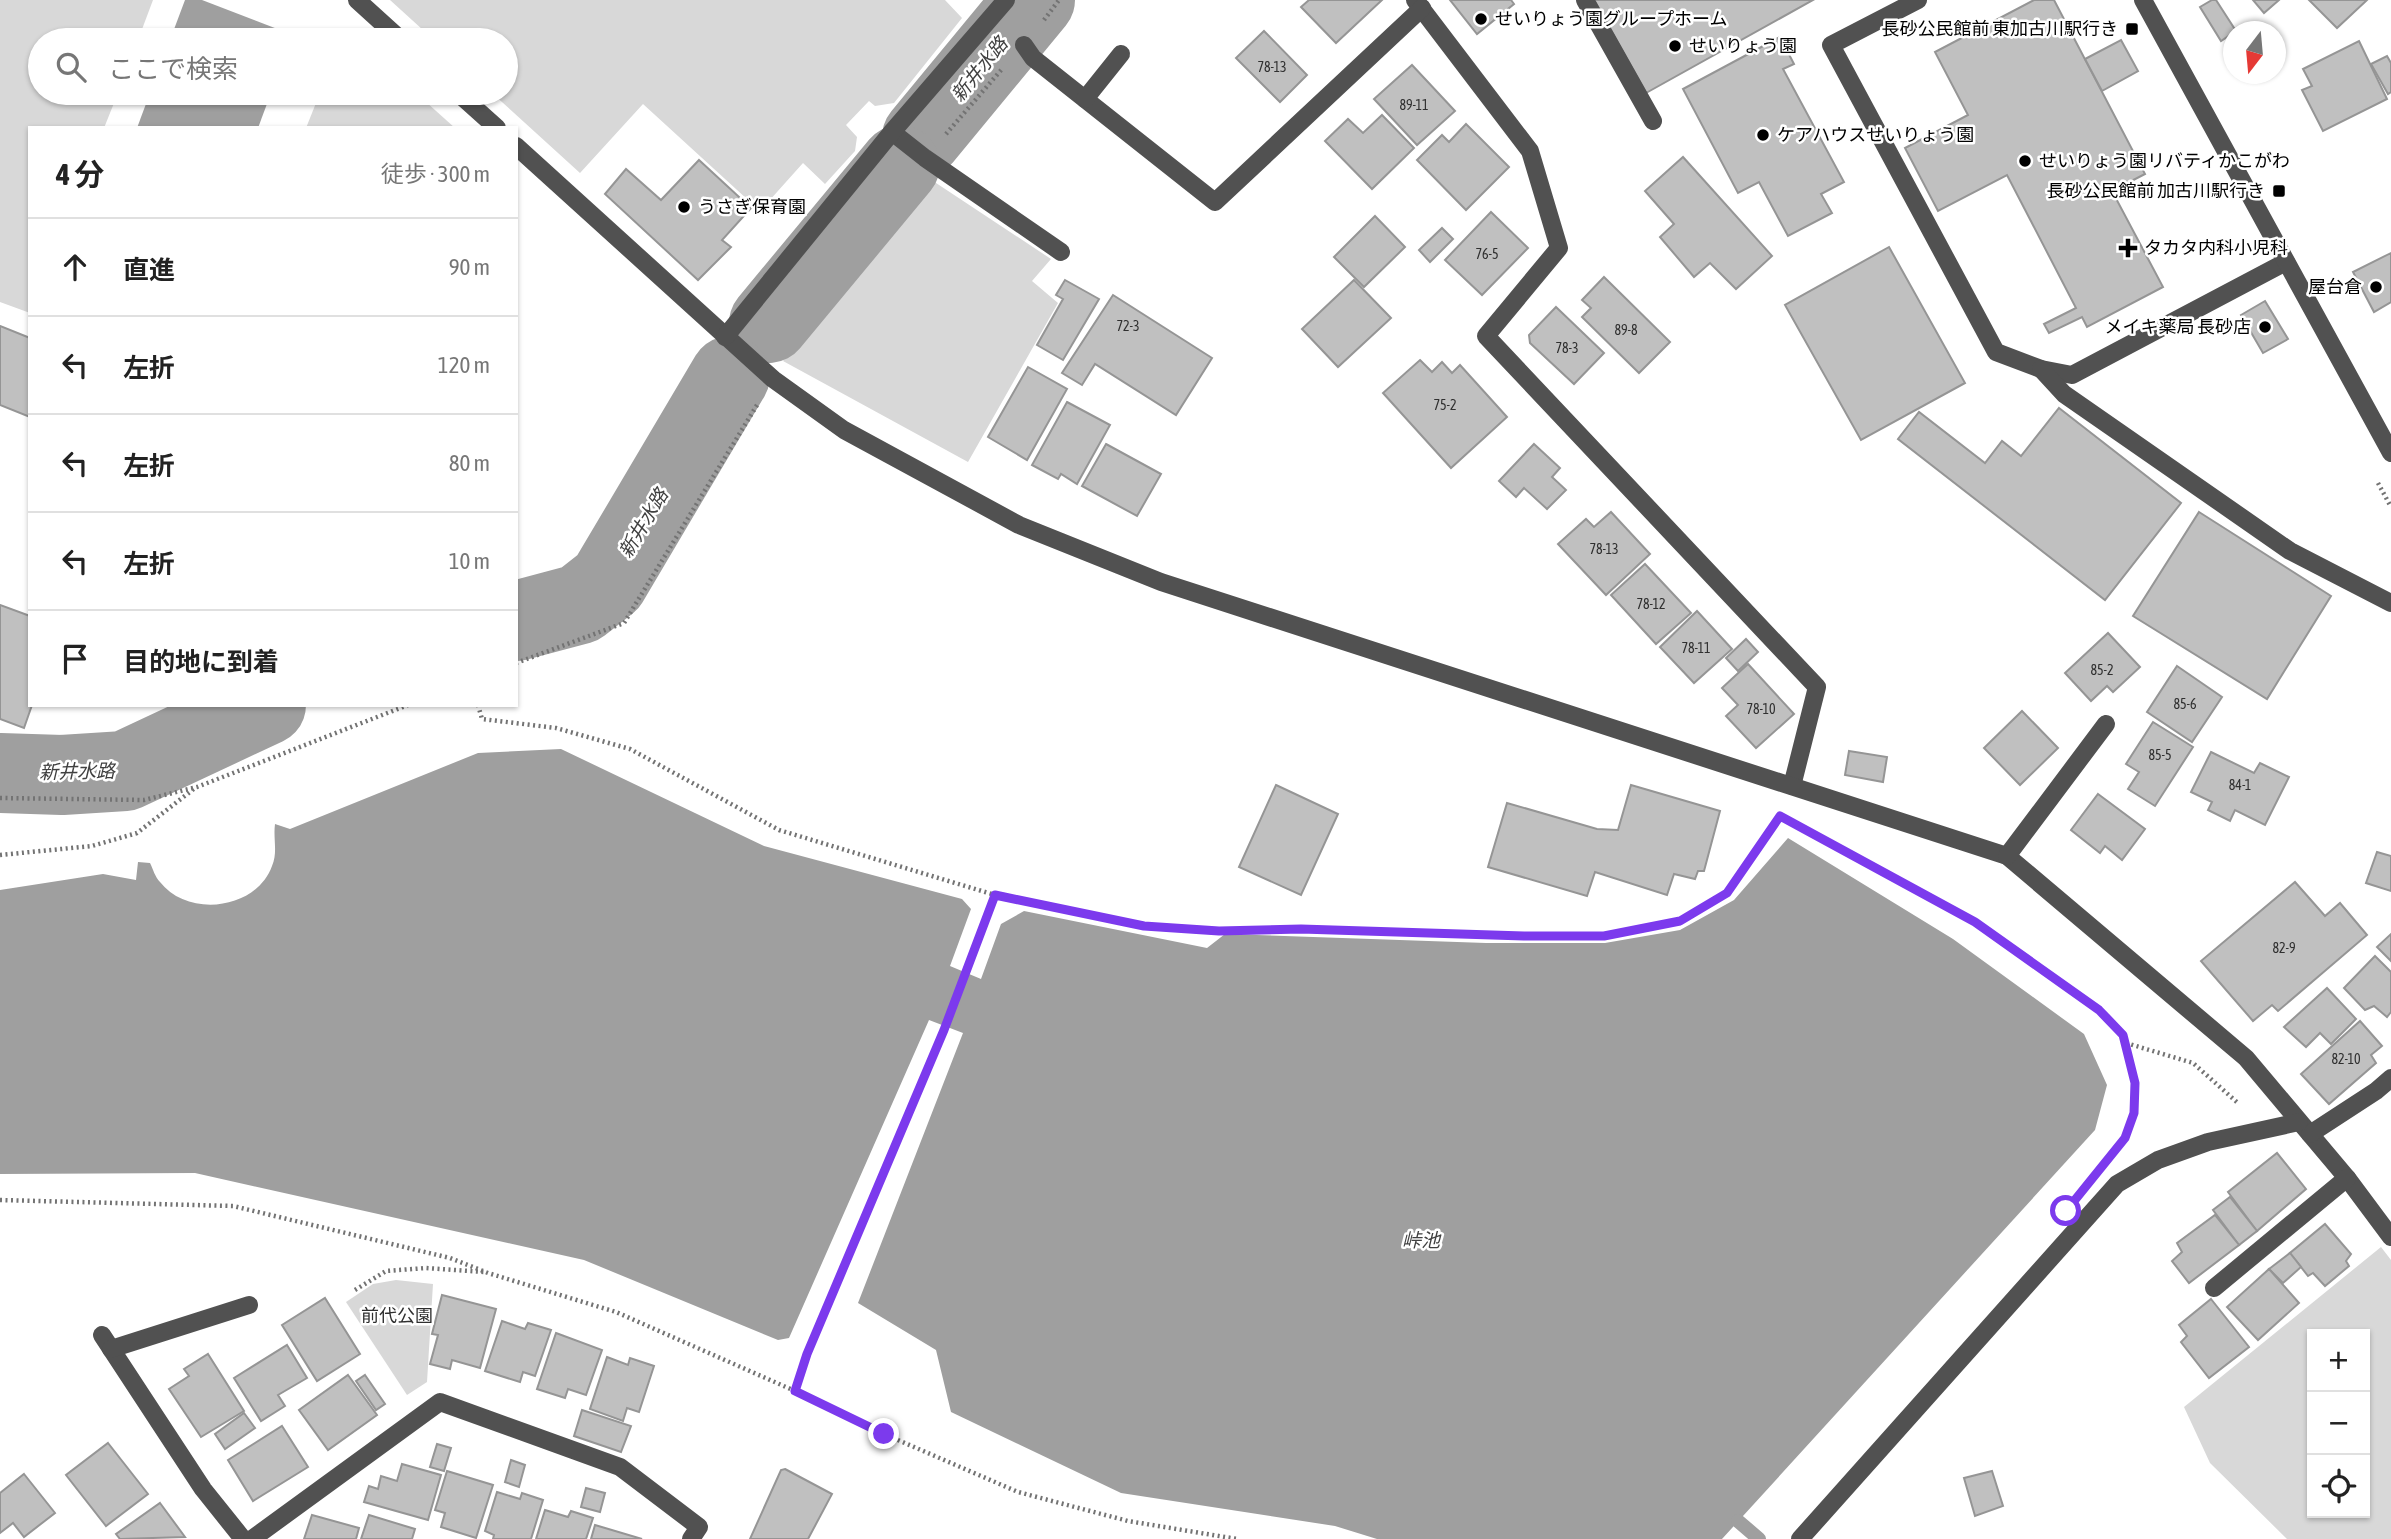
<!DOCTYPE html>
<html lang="ja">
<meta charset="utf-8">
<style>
:root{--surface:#fff;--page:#f6f6f6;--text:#222;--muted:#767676;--line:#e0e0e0}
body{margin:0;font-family:"Asap Condensed","Noto Sans JP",sans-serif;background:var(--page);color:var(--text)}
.controls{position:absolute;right:21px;bottom:21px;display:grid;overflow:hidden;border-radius:0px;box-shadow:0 2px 5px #0004}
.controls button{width:63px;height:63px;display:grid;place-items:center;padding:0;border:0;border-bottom:2px solid var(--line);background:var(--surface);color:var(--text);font:35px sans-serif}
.compass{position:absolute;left:2223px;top:21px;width:63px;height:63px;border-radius:50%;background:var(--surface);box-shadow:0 2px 5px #0004;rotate:196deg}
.stop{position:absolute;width:21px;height:21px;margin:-16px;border:5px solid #7c3aed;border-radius:50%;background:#fff}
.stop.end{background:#7c3aed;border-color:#fff;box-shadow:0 2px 7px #0008}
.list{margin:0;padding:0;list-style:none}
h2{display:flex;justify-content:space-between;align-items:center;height:91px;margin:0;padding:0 28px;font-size:30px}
h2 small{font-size:23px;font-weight:400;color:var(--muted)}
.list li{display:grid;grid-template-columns:46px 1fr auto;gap:21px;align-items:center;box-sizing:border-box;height:98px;padding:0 28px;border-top:2px solid var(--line)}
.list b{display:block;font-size:26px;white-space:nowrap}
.list em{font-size:23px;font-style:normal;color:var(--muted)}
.icon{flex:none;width:38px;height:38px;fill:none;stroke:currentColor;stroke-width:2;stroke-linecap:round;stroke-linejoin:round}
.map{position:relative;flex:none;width:2391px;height:1539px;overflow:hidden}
.search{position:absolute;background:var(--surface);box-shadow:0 2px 5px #0004;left:28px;top:28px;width:490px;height:77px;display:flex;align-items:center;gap:18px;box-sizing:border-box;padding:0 24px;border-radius:38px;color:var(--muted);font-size:26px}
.panel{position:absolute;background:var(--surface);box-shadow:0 2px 5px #0004;left:28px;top:126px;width:490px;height:581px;border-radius:0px}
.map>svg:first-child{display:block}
</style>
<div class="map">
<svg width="2391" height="1539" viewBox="0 0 2391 1539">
<rect width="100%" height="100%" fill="#fff"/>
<!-- green -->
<g fill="#d8d8d8" fill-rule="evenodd">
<path d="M0 0H153L138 40H40V93H118L104 128H30V313L0 302Z"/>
<path d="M390 0H945L962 18 894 103 875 106 869 101 846 125 857 137 855 151 825 184 803 163 760 211 643 104 580 173 492 93H506V40H434Z"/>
<path d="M320 93H416L455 128H306Z"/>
<path d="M930 179 1051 259 1032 281 1058 303 968 462 783 361Z"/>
<path d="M2381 1247 2391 1260V1539H2287L2210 1463 2184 1407ZM2365 1334V1513H2312V1334Z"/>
<path d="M396 1280 433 1284 427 1382 407 1395 346 1302 373 1284Z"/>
</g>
<!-- water -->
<g fill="#9f9f9f">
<path d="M185 0H202L293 35 291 40H170Z"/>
<path d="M150 93H271L258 128H137Z"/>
<path d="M561 749 764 846 962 899 971 909 950 966 981 979 1001 924 1024 911 1207 948 1225 934 1486 943H1605L1680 930 1734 900 1788 838 1953 939 2084 1034 2107 1085 2095 1130 1722 1539H1377L1335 1526 1121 1493 951 1412 936 1350 858 1303 963 1033 929 1020 789 1338 778 1340 584 1260 195 1173 0 1174V890L103 874 136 880 138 862 150 863C153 869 155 877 160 882 188 918 256 910 272 866 278 852 273 839 275 824L290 829 478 753Z"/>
</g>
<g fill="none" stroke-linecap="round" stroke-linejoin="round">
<!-- stream -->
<path stroke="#9f9f9f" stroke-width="14" d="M1738 1521 1759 1539"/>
<!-- river -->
<g stroke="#9f9f9f" stroke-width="80">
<path d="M922 137 1035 0"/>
<path d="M769 323 900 165"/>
<path d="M516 621 580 604 608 582 730 376"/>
<path d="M0 773 62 775 125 771 266 705"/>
</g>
</g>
<!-- building -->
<g fill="#c0c0c0" stroke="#959595" stroke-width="2">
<path d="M1309 0H1382L1336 43 1301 7Z"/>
<path d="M1450 0H1511L1514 4 1477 34Z"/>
<path d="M1594 0H1813L1646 93Z"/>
<path d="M2034 0H2054L2145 174 2112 191 2163 287 2087 327 2082 317 2049 333 2044 324 2076 308 2007 175 1938 211 1905 148 1968 115 1935 52Z"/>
<path d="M2212 0H2216L2236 31 2221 41 2200 7Z"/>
<path d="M2253 0H2279L2264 13Z"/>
<path d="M2309 0H2367L2337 28Z"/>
<path d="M1264 31 1307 75 1280 102 1236 58Z"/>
<path d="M1780 37 1794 64 1783 69 1844 182 1821 194 1832 213 1788 236 1759 182 1738 193 1683 89Z"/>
<path d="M2121 40 2138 71 2102 91 2085 59Z"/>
<path d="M2359 41 2387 99 2323 131 2302 90 2312 86 2303 69Z"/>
<path d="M2387 56 2391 63V92L2388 94 2371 64Z"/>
<path d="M1412 65 1455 111 1417 145 1374 99Z"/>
<path d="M1382 115 1414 148 1372 189 1325 141 1348 119 1363 133Z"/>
<path d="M1466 124 1509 167 1466 210 1417 160 1442 135 1449 142Z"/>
<path d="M1683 157 1772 256 1736 289 1710 263 1694 277 1660 237 1674 224 1645 191Z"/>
<path d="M699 160 751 208 722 240 731 247 698 280 605 194 626 169 661 200Z"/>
<path d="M1491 212 1528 248 1482 295 1445 260Z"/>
<path d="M1375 216 1405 247 1364 287 1334 257Z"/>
<path d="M1442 228 1453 239 1430 262 1419 250Z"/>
<path d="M1889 247 1965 383 1861 440 1785 305Z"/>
<path d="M2391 253V302L2374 312 2353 272Z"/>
<path d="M1604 277 1670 342 1639 373 1582 317 1591 308 1582 300Z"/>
<path d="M1065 280 1099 299 1063 360 1037 345 1063 299 1056 295Z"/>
<path d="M1354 280 1391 318 1338 367 1302 329Z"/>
<path d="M1113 295 1212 358 1176 415 1095 364 1082 385 1062 373Z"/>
<path d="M2265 301 2288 339 2263 353 2241 315Z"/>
<path d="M1556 307 1604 353 1574 384 1530 343 1529 335Z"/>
<path d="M0 326 30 338V417L0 405Z"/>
<path d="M1420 360 1432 372 1442 362 1452 373 1460 365 1507 417 1451 468 1383 393Z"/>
<path d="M1028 367 1067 389 1027 460 988 437Z"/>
<path d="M1067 402 1110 425 1077 484 1061 474 1058 479 1032 465Z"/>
<path d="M2059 408 2181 503 2105 600 1898 439 1919 412 1985 463 2002 441 2021 456Z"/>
<path d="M1106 444 1161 474 1137 516 1082 486Z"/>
<path d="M1534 444 1560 468 1552 477 1566 490 1547 509 1524 488 1516 497 1499 481Z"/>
<path d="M1611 512 1650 554 1606 595 1558 544 1586 519 1594 527Z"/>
<path d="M2199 512 2331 596 2267 699 2133 616Z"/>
<path d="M1645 564 1691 613 1656 644 1611 595Z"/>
<path d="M0 605 30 616V705H32L24 728 0 719Z"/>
<path d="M1697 611 1732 649 1694 683 1660 647Z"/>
<path d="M2108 633 2140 667 2113 692 2107 686 2091 701 2065 673Z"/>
<path d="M1746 639 1758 652 1738 671 1726 658Z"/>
<path d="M1748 664 1794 714 1756 748 1726 716 1738 705 1722 688Z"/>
<path d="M2177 666 2222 697 2192 742 2147 712Z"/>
<path d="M2022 711 2058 748 2020 785 1984 748Z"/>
<path d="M2153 722 2193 747 2155 806 2128 789 2139 772 2126 764Z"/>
<path d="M1849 751 1887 757 1883 782 1845 775Z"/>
<path d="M2211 752 2254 773 2260 763 2289 777 2265 825 2235 810 2230 821 2208 810 2212 802 2191 792Z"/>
<path d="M1276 785 1338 814 1301 895 1239 867Z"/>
<path d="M1631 785 1720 811 1704 871H1698L1695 879 1674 874 1667 895 1595 872 1587 896 1488 867 1507 803 1597 829 1618 830Z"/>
<path d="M2098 794 2145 829 2122 860 2105 846 2100 853 2071 830Z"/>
<path d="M2377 852 2391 856V891L2366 883Z"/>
<path d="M2295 882 2325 916 2340 903 2367 935 2278 1011 2272 1005 2253 1021 2201 961Z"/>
<path d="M2391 934V961L2377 947Z"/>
<path d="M2375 956 2391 972V1012L2387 1017 2374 1006 2365 1010 2344 988Z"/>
<path d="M2327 988 2356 1019 2331 1044 2320 1033 2306 1047 2284 1027Z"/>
<path d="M2360 1021 2382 1046 2371 1055 2376 1063 2329 1104 2301 1074Z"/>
<path d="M2277 1153 2306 1189 2257 1231 2228 1192Z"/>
<path d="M2230 1197 2257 1231 2239 1245 2213 1210Z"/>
<path d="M2215 1215 2239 1245 2189 1283 2172 1261 2182 1252 2177 1243Z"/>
<path d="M2325 1224 2351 1254 2346 1261 2349 1266 2325 1286 2313 1273 2308 1276 2290 1253Z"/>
<path d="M2290 1253 2301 1267 2283 1283 2269 1269Z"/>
<path d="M2269 1269 2299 1303 2258 1340 2227 1307Z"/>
<path d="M442 1295 496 1309 480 1368 452 1360 450 1369 430 1364 438 1335 432 1334Z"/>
<path d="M325 1298 360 1354 317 1381 282 1325Z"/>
<path d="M2211 1299 2249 1347 2209 1378 2181 1342 2187 1336 2179 1325Z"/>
<path d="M502 1321 525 1329 528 1323 551 1330 535 1376 523 1372 520 1382 485 1371Z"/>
<path d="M556 1333 602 1350 586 1395 568 1389 565 1398 537 1389Z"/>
<path d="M287 1345 307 1378 278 1395 285 1406 261 1421 234 1378Z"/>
<path d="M208 1354 244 1411 201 1437 169 1389 189 1376 184 1369Z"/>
<path d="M607 1357 628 1365 630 1358 654 1366 639 1412 627 1408 623 1421 590 1409Z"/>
<path d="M348 1375 377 1415 328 1450 299 1410Z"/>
<path d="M365 1375 385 1404 376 1410 356 1381Z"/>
<path d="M582 1410 631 1426 621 1452 574 1436Z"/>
<path d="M244 1413 255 1428 225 1449 215 1434Z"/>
<path d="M282 1426 308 1467 253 1501 228 1460Z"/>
<path d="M108 1443 148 1494 106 1526 66 1475Z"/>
<path d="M437 1444 451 1448 444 1471 430 1467Z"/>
<path d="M511 1460 525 1465 519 1487 505 1482Z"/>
<path d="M402 1464 441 1475 428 1520 364 1502 369 1486 378 1489 381 1476 397 1481Z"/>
<path d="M785 1469 832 1494 808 1539H750L781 1470Z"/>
<path d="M447 1471 493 1485 476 1538 441 1527 445 1513 435 1510Z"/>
<path d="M1992 1471 2003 1506 1975 1516 1964 1478Z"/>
<path d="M24 1474 55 1513 24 1537 13 1523 0 1533V1493Z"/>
<path d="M586 1488 605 1493 600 1512 581 1507Z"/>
<path d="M497 1492 520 1499 522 1493 543 1500 531 1539H493L494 1535 485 1531Z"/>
<path d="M160 1503 185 1537 120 1539 116 1534Z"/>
<path d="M545 1510 568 1517 571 1511 593 1518 586 1539H536Z"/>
<path d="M312 1515 359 1528 356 1539H304Z"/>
<path d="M369 1515 415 1529 412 1539H361Z"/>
<path d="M595 1525 642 1539H591Z"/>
</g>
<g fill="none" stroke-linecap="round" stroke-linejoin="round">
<!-- path -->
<g stroke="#737373" stroke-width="4.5" stroke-dasharray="2 3.5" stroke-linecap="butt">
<path d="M1044 20 1059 0"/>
<path d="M946 134 1002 69"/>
<path d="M2378 483 2391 507"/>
<path d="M516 663 624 623 757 405"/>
<path d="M478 705 482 719 556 728 630 749 779 830 995 895 1144 926 1219 931 1301 929 1524 936H1604L1680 921 1727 893 1781 817"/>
<path d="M0 798 144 800 197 787 408 705"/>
<path d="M1795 824 1975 922 2099 1010 2123 1035 2135 1083 2134 1113 2122 1142"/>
<path d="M0 855 92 846 137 833 195 788"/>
<path d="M2126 1043 2193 1063 2239 1104"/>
<path d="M0 1200 233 1206 450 1258 488 1273 616 1312 795 1391 884 1434 1018 1492 1128 1521 1237 1539"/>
<path d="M355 1290 386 1271 426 1268 484 1272"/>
<path d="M795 1391 807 1354 944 1030 995 895"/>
</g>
<!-- minor -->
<g stroke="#515151" stroke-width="18">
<path d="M357 0 401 40"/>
<path d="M1415 0 1530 151 1559 248 1486 336 1817 687 1792 786"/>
<path d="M1585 0 1653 121"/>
<path d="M1918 0 1831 45 1996 352 2041 369 2072 375 2286 262"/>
<path d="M2143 0 2391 453"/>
<path d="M1024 45 1033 58 1215 202 1422 8"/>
<path d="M458 93 497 128"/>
<path d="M1085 99 1121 54"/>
<path d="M892 132 925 158 1061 252"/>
<path d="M516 146 773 379 844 430 1019 525 1161 582 2007 856 2246 1058 2347 1178 2391 1237"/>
<path d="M725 337 892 132 1006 0"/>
<path d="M2041 369 2064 394 2290 551 2391 603"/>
<path d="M2007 856 2106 724"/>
<path d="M2310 1134 2376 1091 2391 1078"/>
<path d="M2214 1288 2347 1178"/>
<path d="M102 1335 203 1489 243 1539"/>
<path d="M111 1349 249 1305"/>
<path d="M252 1539 440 1402 620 1467 699 1527 691 1539"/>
<path d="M1800 1539 2117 1184 2158 1160 2208 1142 2299 1122"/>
</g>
</g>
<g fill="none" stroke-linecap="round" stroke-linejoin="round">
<!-- route -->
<path stroke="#7c3aed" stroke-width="9" d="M884 1434 795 1391 807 1354 944 1030 995 895 1144 926 1219 931 1301 929 1524 936H1604L1680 921 1727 893 1780 816 1975 922 2099 1010 2123 1035 2135 1083 2134 1113 2125 1138 2066 1211"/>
</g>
<!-- markers -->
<g fill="#000" stroke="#fff" stroke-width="2.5">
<circle cx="1481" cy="19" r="7"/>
<rect x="2125" y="22" width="14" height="14" rx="3.5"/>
<circle cx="1675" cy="46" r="7"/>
<circle cx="1763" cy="135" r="7"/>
<circle cx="2025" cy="161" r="7"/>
<rect x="2272" y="184" width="14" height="14" rx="3.5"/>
<circle cx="684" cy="207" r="7"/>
<path d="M2124.5 237.5h7v7h7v7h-7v7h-7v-7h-7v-7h7z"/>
<circle cx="2376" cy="287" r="7"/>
<circle cx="2265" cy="327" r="7"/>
</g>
<g text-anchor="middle" stroke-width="5" stroke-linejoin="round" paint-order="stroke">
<!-- number labels -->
<g font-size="14" fill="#303030">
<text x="1272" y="72">78-13</text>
<text x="1414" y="110">89-11</text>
<text x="1487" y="259">76-5</text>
<text x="1128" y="331">72-3</text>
<text x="1626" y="335">89-8</text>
<text x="1567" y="353">78-3</text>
<text x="1445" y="410">75-2</text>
<text x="1604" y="554">78-13</text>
<text x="1651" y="609">78-12</text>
<text x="1696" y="653">78-11</text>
<text x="2102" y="675">85-2</text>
<text x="2185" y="709">85-6</text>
<text x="1761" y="714">78-10</text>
<text x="2160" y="760">85-5</text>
<text x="2240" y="790">84-1</text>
<text x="2284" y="953">82-9</text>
<text x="2346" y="1064">82-10</text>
</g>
<!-- poi labels -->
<g font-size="18" fill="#000" stroke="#fff" text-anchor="start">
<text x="1495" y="25">せいりょう園グループホーム</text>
<text x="2118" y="35" text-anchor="end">長砂公民館前 東加古川駅行き</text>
<text x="1689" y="52">せいりょう園</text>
<text x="1777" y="141">ケアハウスせいりょう園</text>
<text x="2039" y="167">せいりょう園リバティかこがわ</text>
<text x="2265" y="197" text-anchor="end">長砂公民館前 加古川駅行き</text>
<text x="698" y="213">うさぎ保育園</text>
<text x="2144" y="254">タカタ内科小児科</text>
<text x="2362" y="293" text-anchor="end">屋台倉</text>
<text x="2251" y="333" text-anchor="end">メイキ薬局 長砂店</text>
</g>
<!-- park labels -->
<g font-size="18" fill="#2f2f2f" stroke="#fff">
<text x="397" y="1322">前代公園</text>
</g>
<!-- water labels -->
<g font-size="19" font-style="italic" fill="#404040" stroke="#fff">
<text transform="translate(979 69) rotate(-51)" y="7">新井水路</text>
<text transform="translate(643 523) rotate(-59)" y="7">新井水路</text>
<text transform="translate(77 771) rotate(-1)" y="7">新井水路</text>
<text x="1421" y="1247">峠池</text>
</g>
</g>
</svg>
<div class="controls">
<button>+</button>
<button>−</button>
<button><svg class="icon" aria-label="locate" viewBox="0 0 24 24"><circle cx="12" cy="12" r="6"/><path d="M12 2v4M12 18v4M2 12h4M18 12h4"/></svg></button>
</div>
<svg class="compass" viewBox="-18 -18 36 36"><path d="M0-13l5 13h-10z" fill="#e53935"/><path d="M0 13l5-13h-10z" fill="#767676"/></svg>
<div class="stop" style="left:2066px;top:1211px"></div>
<div class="stop end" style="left:884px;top:1434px"></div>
<div class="search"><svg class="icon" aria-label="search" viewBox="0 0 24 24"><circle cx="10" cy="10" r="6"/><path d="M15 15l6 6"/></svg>ここで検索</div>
<section class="panel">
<h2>4 分<small>徒歩 · 300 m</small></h2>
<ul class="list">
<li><svg class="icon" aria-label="ahead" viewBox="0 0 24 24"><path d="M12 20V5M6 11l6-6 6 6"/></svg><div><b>直進</b></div><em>90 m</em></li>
<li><svg class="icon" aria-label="left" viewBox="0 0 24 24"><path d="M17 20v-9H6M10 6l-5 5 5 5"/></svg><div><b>左折</b></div><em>120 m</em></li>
<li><svg class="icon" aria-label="left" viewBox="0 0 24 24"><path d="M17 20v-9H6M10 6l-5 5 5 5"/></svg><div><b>左折</b></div><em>80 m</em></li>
<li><svg class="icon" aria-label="left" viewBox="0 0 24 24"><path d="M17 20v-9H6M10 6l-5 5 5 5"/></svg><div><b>左折</b></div><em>10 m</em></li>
<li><svg class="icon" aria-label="arrive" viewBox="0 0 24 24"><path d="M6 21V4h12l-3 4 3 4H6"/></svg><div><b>目的地に到着</b></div></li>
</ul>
</section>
</div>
